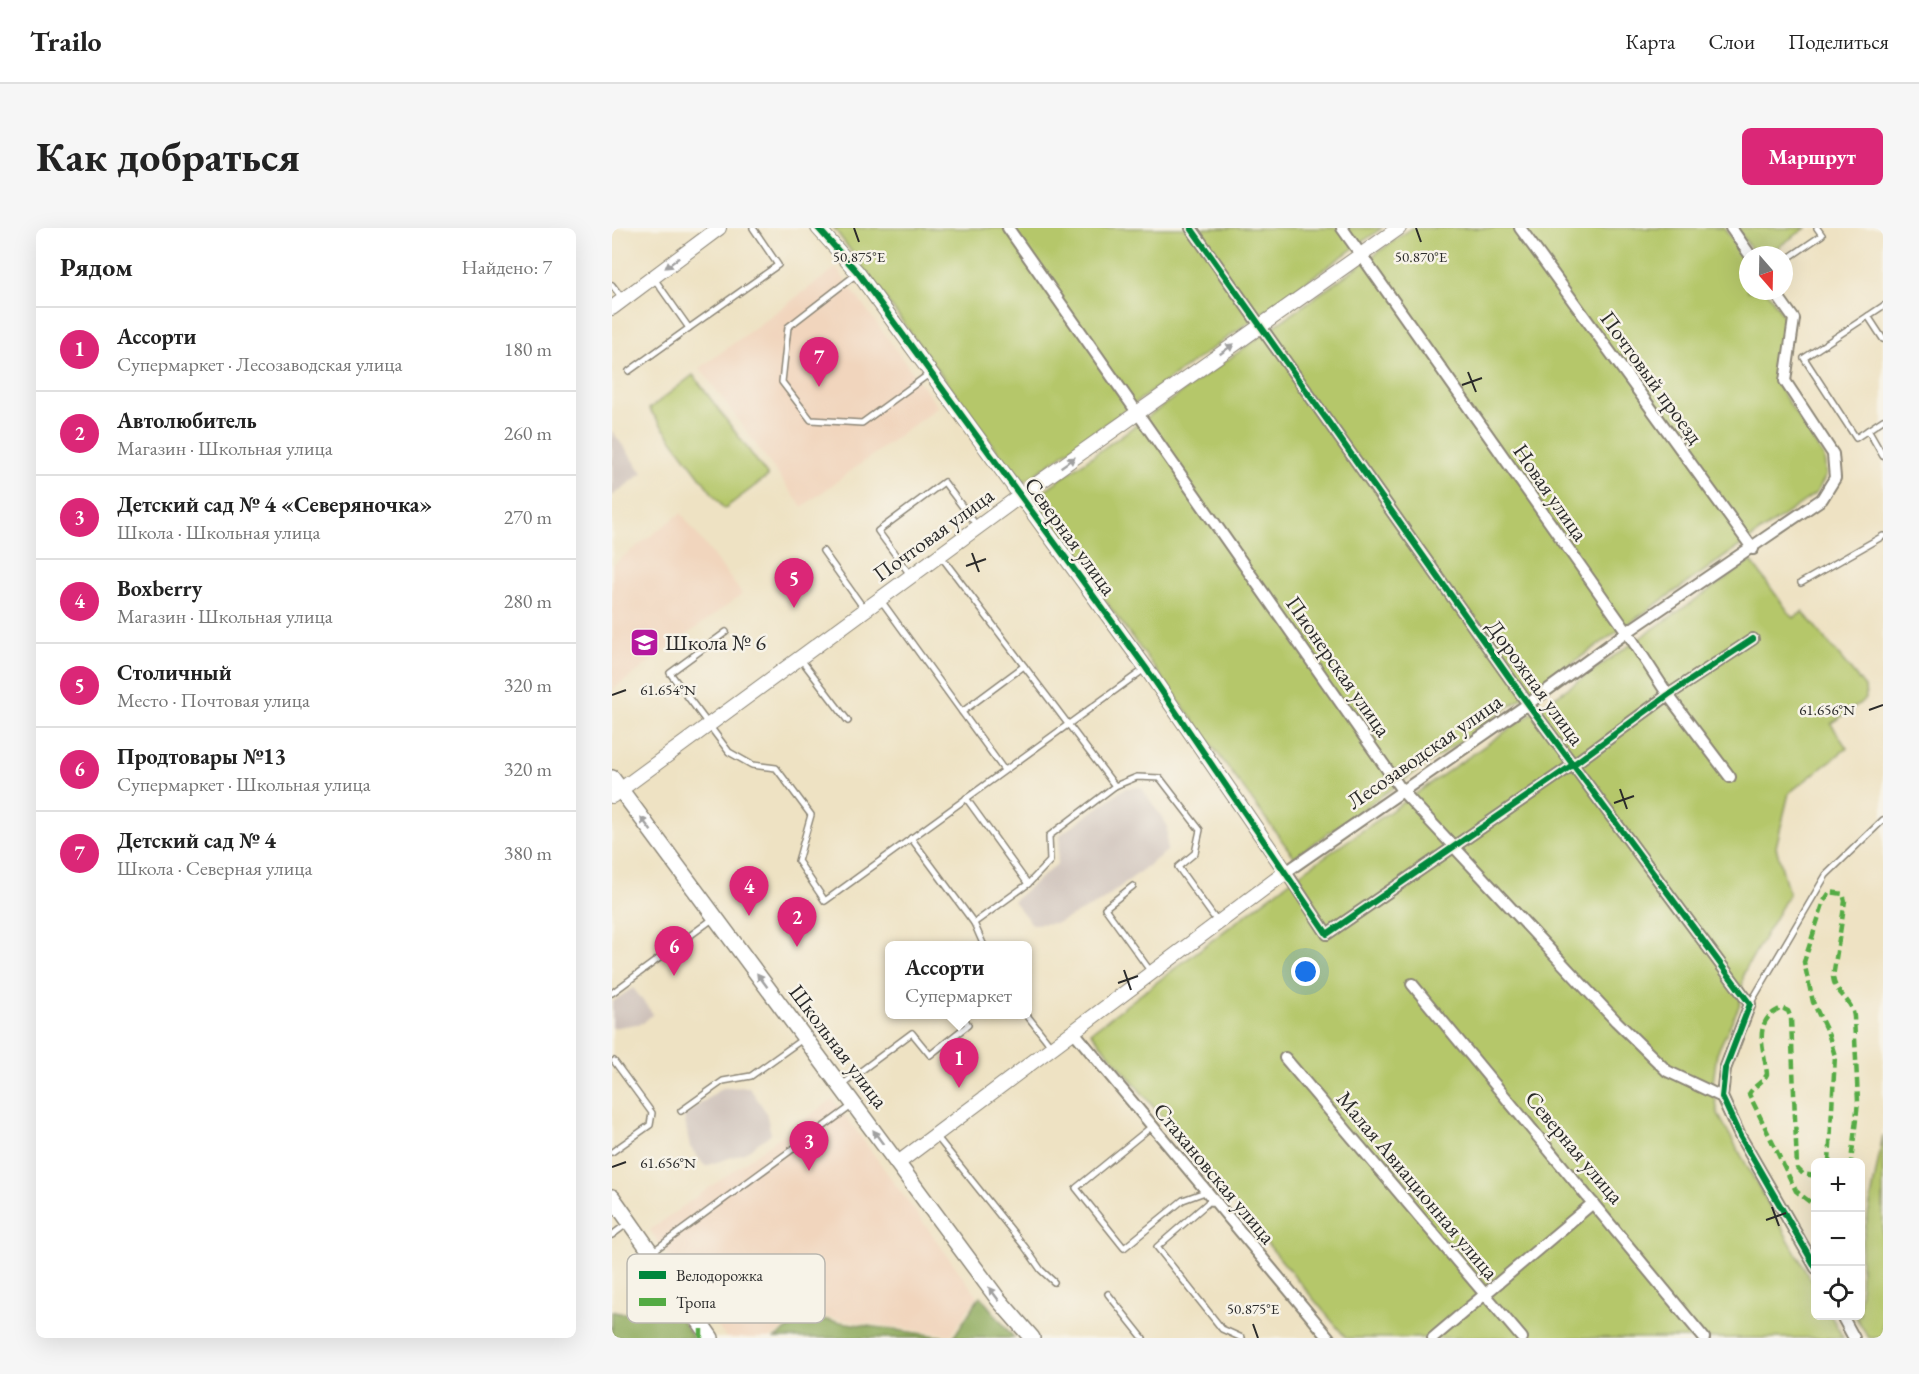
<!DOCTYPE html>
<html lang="ru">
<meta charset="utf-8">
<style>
:root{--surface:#fff;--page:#f6f6f6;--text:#222;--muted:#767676;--line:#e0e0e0;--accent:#db2777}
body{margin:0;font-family:"EB Garamond",serif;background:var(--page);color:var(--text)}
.controls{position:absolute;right:18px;bottom:18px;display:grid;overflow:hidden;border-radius:9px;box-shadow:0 6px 24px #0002}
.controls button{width:54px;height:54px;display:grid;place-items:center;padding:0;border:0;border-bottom:2px solid var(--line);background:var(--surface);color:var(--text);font:30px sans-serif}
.compass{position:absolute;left:1127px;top:18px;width:54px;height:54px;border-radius:50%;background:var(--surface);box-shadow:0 6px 24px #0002;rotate:160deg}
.you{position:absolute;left:694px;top:744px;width:21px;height:21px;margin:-15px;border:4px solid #fff;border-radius:50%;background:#1a73e8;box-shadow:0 0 0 9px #1a73e833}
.badge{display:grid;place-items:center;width:39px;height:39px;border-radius:50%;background:var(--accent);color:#fff;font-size:20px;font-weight:700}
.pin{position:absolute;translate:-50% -50px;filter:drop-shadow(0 2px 3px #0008)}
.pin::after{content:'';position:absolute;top:32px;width:21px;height:18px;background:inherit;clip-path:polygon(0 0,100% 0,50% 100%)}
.popup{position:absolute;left:273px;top:713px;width:147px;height:78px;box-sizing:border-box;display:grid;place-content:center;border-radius:9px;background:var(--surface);filter:drop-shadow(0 2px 4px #0005);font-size:20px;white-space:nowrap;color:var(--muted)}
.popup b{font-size:22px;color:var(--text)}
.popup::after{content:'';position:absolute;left:50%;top:100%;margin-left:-12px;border:12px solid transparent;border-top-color:var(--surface)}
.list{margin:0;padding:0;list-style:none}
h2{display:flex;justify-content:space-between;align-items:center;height:78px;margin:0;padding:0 24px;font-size:26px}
h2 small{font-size:20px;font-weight:400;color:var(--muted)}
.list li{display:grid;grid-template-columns:39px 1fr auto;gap:18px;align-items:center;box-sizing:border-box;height:84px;padding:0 24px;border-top:2px solid var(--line)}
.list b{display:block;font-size:22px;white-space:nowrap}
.list p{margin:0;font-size:20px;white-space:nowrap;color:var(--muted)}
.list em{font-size:20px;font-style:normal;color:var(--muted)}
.icon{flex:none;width:33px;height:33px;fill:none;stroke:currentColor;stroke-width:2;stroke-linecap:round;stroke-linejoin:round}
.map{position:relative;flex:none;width:1271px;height:1110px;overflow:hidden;border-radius:9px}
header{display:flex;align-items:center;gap:36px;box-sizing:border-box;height:84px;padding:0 30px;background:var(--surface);border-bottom:2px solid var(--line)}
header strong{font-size:28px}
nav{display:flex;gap:33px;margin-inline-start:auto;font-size:21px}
.intro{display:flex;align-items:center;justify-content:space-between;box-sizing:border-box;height:144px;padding:0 36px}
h1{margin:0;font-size:42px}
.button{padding:15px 27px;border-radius:9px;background:var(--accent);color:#fff;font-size:21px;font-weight:700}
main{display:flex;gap:36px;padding:0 36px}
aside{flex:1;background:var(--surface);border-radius:9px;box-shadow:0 6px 24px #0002}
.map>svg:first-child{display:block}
</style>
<header>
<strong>Trailo</strong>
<nav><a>Карта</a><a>Слои</a><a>Поделиться</a></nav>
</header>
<div class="intro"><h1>Как добраться</h1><a class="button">Маршрут</a></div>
<main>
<aside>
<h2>Рядом<small>Найдено: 7</small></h2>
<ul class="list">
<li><span class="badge">1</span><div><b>Ассорти</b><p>Супермаркет · Лесозаводская улица</p></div><em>180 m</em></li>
<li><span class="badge">2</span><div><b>Автолюбитель</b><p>Магазин · Школьная улица</p></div><em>260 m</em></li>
<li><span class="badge">3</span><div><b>Детский сад № 4 «Северяночка»</b><p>Школа · Школьная улица</p></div><em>270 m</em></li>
<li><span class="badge">4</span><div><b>Boxberry</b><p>Магазин · Школьная улица</p></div><em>280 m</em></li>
<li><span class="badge">5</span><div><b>Столичный</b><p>Место · Почтовая улица</p></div><em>320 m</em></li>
<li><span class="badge">6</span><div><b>Продтовары №13</b><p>Супермаркет · Школьная улица</p></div><em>320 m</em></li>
<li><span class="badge">7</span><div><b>Детский сад № 4</b><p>Школа · Северная улица</p></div><em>380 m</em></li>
</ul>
</aside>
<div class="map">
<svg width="1271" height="1110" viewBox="0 0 1271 1110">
<rect width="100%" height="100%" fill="#f7f3e8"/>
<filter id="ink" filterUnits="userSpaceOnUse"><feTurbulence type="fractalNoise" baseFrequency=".0167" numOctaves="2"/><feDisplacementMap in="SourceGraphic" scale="12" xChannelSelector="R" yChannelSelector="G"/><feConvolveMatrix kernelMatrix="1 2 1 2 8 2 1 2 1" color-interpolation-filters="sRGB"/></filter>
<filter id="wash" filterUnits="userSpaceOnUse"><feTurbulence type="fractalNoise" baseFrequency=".008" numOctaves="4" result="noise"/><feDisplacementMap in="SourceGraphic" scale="24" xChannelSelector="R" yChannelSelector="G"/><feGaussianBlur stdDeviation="1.35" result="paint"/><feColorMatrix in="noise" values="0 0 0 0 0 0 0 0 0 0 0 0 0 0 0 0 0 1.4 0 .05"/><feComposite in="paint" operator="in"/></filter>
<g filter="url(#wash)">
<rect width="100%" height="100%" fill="#eee2c3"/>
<!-- built -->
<g fill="#f1d5bd">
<path d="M224 40 326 179 190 279 88 140Z"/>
<path d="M69 285 130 366 0 462V337Z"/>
<path d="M221 871 365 1068 339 1107 193 1086 158 1110H114L38 1002Z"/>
</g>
<!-- industrial -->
<g fill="#cec1ba">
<path d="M0 203 31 245 0 268Z"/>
<path d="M529 559 555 597V623L487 675 445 695 420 696 401 673 445 636 448 607 513 560Z"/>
<path d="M21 760 41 786 31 795 0 800V774Z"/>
<path d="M137 859 154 884 159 906 132 925 93 938 78 919 72 888 110 860Z"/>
</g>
<!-- green -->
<g fill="#b5c76a" stroke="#70794a" stroke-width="1.5">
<path d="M222 0H770L409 256Z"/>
<path d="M800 0H1112L1136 35V63H1155L1173 90 1164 155 1212 229 1214 248 1204 265 682 629 419 272Z"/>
<path d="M1125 0H1194L1154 27H1143Z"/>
<path d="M81 147 156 248 112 281 37 181Z"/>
<path d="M1139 333 1181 390 1191 384 1253 459 1254 471 1219 496 1235 520 1177 565 1164 619 1177 666 1132 744 1128 776 1105 825 1101 855 1106 886 1203 1059 1204 1088H1219L1231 1110H734L479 804 685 648Z"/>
<path d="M1271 907V1110H1257L1243 1088H1248L1249 1024Z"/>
</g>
<!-- forest -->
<g fill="#90ac5e" stroke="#5e6c44" stroke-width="1.5">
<path d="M47 1068H52L82 1110H0V1083C15 1090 36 1078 47 1068Z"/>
<path d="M368 1068 402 1110H341Z"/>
<path d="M193 1089 340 1110H163Z"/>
</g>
</g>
<g filter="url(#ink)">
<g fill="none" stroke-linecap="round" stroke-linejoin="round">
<defs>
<g id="service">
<path d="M1172 33 1210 7 1205 0"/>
<path d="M246 45 176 99 170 154 199 192 250 195 317 146"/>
<path d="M0 57 10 70"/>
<path d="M1271 78 1256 88 1271 111"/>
<path d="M1256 88 1192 130 1244 210 1271 192"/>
<path d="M77 100 166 37 141 0"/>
<path d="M17 143 77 100 41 49"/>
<path d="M1256 202 1271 228"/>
<path d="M211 323 253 382"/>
<path d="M328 327 503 558"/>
<path d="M299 348 266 303 332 254 365 298"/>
<path d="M1189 355 1271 308"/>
<path d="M268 371 392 542"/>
<path d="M114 404 58 445 117 524 140 537 164 540 199 587 186 633 213 673 534 440"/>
<path d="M188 430 236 493"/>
<path d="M350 484 412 438"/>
<path d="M354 570 416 656 362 695 372 718"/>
<path d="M299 610 362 695"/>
<path d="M416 656 438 633 437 608 503 558 525 549 548 550 588 602 583 625 566 639 606 695"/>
<path d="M521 658 493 680 539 744"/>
<path d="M0 765 102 690"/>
<path d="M1138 776 1214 647 1271 592"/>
<path d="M414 786 439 818"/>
<path d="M230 857 300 805 318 827 356 797 350 786"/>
<path d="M69 883 111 853 139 848 192 810"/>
<path d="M539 899 464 960 512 1020 571 972 593 964"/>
<path d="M325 909 413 1019 429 1042 442 1054"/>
<path d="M0 924 38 897 40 885 2 833"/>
<path d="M599 972 545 1019 610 1101 630 1110"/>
<path d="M0 1007 16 995"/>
<path d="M40 1024 241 877"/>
<path d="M496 1066 531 1110"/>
</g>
<g id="minor">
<path d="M396 0 791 564 1004 793 1055 843 1110 869"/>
<path d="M579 0 916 476 1138 776 1113 841 1110 869 1128 908 1204 1040"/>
<path d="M730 0 1015 404 1056 467 1118 549"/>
<path d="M908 0 1141 321"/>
<path d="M1119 0 1138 27"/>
<path d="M1141 411 1056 467 962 536 715 706 674 644 916 476 1015 404 1210 271 1223 250 1221 226 1173 153 1182 91 1162 63"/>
<path d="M800 756 1092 1110"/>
<path d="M462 804 717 1110"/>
<path d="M673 830 910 1110"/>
<path d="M1230 1088 1242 1110"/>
<path d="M821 1110 981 975"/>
</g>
<g id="tertiary">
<path d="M206 0 246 45 534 440 674 644 286 935"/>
<path d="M0 80 107 0"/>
<path d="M0 568 408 268 787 0"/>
</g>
<g id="secondary">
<path d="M0 550 386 1071 420 1110"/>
<path d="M0 969 99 1110"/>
</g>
</defs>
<!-- service casing -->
<use href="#service" stroke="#8c8677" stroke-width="8"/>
<!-- minor casing -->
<use href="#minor" stroke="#8c8677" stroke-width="14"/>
<!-- tertiary casing -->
<use href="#tertiary" stroke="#8c8677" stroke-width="16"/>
<!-- secondary casing -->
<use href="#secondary" stroke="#8c8677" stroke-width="18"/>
<!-- service -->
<use href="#service" stroke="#fff" stroke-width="5"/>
<!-- minor -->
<use href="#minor" stroke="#fff" stroke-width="10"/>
<!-- tertiary -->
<use href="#tertiary" stroke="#fff" stroke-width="14"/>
<!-- secondary -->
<use href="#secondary" stroke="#fff" stroke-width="15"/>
<!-- quiet -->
<g stroke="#54ab44" stroke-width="4.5" stroke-dasharray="9 4.5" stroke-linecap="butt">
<path d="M1217 934 1223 828 1217 808 1201 774 1192 734 1212 673 1218 664 1231 666 1233 673 1221 749C1223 767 1240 770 1242 789L1246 874 1239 934"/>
<path d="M1204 948 1191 946 1185 940 1179 790 1176 783 1170 780C1139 793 1152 820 1155 846 1151 855 1142 857 1137 866L1184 963 1199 975H1204"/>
<path d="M89 1110V1097"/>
</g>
<defs>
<g id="cycleway">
<path d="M206 0 246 45 534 440 715 706 962 536 1056 467 1141 411"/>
<path d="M579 0 916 476 1138 776 1113 841 1110 869 1128 908 1204 1040"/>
</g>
</defs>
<!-- cycleway casing -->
<use href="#cycleway" stroke="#f7f3e8" stroke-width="10"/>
<!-- cycleway -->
<use href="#cycleway" stroke="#00873e" stroke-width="6"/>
</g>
<!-- one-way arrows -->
<defs><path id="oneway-solid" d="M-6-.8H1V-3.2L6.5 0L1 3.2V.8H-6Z" transform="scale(1.5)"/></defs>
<g fill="#a0a0a0">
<use href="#oneway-solid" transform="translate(60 35) rotate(143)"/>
<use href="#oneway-solid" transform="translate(615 121) rotate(-36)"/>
<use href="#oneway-solid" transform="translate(456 234) rotate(-35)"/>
<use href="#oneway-solid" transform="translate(34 596) rotate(-127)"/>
<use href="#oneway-solid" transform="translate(150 752) rotate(-127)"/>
<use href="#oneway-solid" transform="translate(266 909) rotate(-126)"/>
<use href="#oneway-solid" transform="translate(382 1066) rotate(-127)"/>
</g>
</g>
<!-- ticks -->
<path fill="none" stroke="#2b2b2b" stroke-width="2" d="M242 0 247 14M804 0 809 14M856 144 864 164M850 157 870 150M360 325 367 344M354 338 374 331M0 467 14 462M1257 482 1271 477M1008 561 1015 581M1002 575 1022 568M512 742 519 762M506 755 526 748M0 939 14 934M1160 979 1167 998M1154 992 1174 985M641 1096 646 1110"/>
<!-- icons -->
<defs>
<symbol id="school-square" viewBox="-11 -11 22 22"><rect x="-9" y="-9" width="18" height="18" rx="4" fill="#b5179e" stroke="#f7f3e8"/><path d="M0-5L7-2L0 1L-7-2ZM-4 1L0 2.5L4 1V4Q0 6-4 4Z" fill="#fff"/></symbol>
</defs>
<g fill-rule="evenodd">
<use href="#school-square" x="16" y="398" width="33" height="33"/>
</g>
<g text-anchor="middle" stroke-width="5" stroke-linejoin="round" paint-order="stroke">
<!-- street labels -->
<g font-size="22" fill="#2b2b2b" stroke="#f7f3e8">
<text transform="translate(1040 149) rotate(54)" y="8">Почтовый проезд</text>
<text transform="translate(939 264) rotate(55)" y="8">Новая улица</text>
<text transform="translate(321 306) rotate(-36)" y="8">Почтовая улица</text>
<text transform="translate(459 308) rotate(54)" y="8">Северная улица</text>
<text transform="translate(727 438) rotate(55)" y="8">Пионерская улица</text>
<text transform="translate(924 454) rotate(54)" y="8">Дорожная улица</text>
<text transform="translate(812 523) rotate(-35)" y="8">Лесозаводская улица</text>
<text transform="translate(227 818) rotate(53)" y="8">Школьная улица</text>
<text transform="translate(963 919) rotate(50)" y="8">Северная улица</text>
<text transform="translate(603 945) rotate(50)" y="8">Стахановская улица</text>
<text transform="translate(806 957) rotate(50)" y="8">Малая Авиационная улица</text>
</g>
<!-- poi labels -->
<g font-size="22" fill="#2b2b2b" stroke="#f7f3e8" text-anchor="start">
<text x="53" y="422">Школа № 6</text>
</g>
</g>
<!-- legend -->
<rect x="15" y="1026" width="198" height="69" rx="9" fill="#f7f3e8" stroke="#bab7af" stroke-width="1.5"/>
<rect x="27" y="1043" width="27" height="8" fill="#00873e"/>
<rect x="27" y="1070" width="27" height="8" fill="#54ab44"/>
<g font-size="16" fill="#2b2b2b">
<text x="64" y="1053">Велодорожка</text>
<text x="64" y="1080">Тропа</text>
</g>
<g font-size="15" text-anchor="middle" fill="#2b2b2b" stroke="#f7f3e8" stroke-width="5" stroke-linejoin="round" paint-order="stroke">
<text x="247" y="34">50.875°E</text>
<text x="809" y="34">50.870°E</text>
<text x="56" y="467">61.654°N</text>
<text x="1215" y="487">61.656°N</text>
<text x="56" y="940">61.656°N</text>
<text x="641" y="1086">50.875°E</text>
</g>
</svg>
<div class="controls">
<button>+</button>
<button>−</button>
<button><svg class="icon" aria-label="locate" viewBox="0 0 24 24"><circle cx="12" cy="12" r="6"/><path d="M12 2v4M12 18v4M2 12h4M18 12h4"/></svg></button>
</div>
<svg class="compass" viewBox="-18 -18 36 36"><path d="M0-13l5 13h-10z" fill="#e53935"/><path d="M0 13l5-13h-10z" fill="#767676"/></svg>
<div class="you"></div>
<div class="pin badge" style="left:347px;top:860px">1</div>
<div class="popup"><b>Ассорти</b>Супермаркет</div>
<div class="pin badge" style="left:185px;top:719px">2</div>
<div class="pin badge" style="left:197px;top:943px">3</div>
<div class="pin badge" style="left:137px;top:688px">4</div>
<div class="pin badge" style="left:182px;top:380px">5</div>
<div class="pin badge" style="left:62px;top:748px">6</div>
<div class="pin badge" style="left:207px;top:159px">7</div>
</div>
</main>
